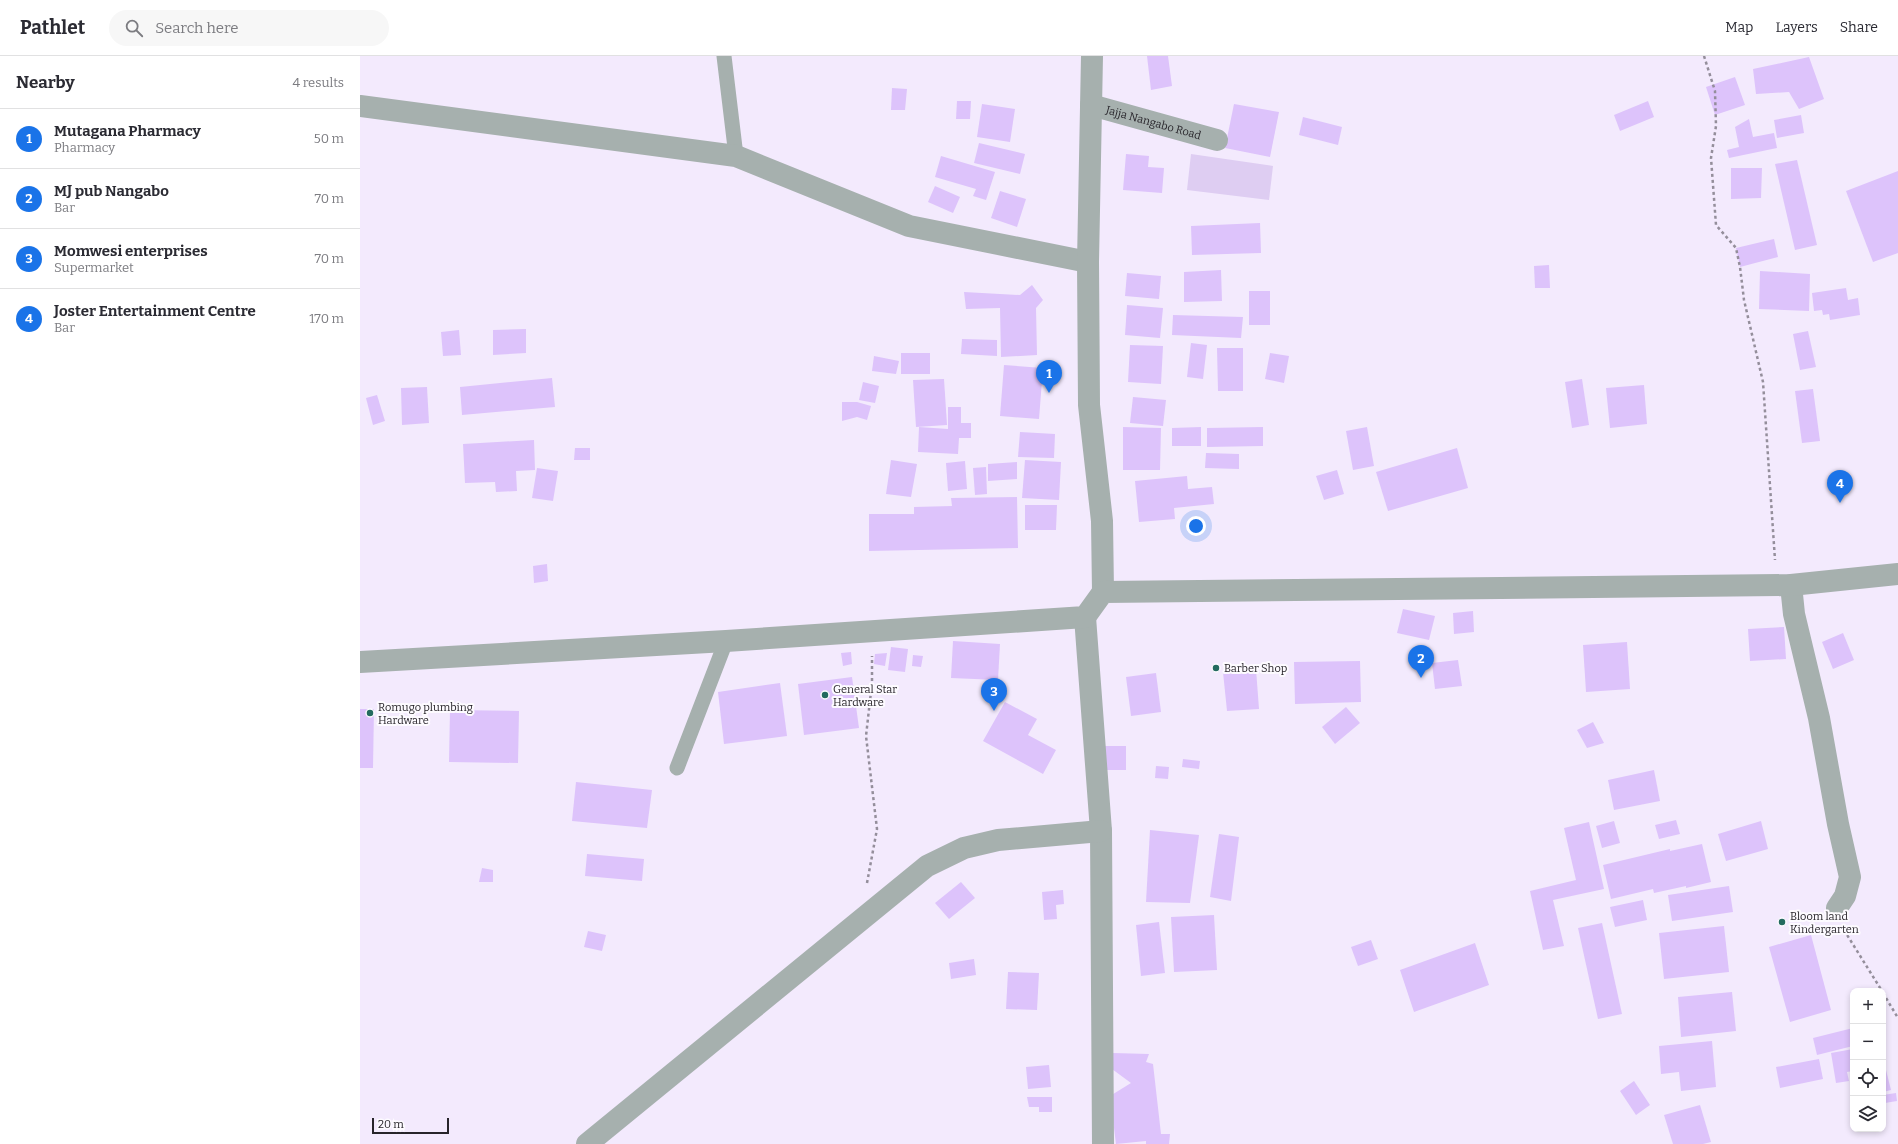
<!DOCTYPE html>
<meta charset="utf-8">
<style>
:root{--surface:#fff;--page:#f7f7f7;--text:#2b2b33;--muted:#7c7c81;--line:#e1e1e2;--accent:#1a73e8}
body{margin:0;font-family:Bitter,serif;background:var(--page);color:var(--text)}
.controls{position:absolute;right:12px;bottom:12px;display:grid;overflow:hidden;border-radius:8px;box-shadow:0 2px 6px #0003}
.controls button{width:36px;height:36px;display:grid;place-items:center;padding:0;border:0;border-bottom:1px solid var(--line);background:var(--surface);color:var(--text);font:20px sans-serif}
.scale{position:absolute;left:12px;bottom:10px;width:77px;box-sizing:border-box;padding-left:4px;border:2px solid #27242a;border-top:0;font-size:11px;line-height:14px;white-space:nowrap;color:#27242a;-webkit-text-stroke:3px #fdfbff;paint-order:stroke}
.you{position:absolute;left:836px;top:470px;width:14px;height:14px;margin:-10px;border:3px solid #fff;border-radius:50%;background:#1a73e8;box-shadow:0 0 0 6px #1a73e833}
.badge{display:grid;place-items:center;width:26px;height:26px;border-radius:50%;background:var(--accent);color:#fff;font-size:13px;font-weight:700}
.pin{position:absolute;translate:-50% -33px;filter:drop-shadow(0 1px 2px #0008)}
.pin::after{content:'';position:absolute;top:21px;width:14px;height:12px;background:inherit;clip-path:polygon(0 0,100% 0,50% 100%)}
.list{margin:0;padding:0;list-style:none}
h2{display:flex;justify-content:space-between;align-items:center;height:52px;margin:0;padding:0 16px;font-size:17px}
h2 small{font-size:13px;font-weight:400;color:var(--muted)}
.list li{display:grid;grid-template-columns:26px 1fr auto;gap:12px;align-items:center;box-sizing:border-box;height:60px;padding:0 16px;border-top:1px solid var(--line)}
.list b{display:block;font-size:15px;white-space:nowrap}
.list p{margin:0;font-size:13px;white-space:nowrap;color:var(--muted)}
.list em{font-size:13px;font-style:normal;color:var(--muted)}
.icon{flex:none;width:22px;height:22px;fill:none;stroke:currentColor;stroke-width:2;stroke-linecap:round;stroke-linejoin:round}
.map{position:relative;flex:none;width:1538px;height:1088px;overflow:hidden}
header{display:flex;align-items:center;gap:24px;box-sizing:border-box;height:56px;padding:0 20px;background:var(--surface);border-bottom:1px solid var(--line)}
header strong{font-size:19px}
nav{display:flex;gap:22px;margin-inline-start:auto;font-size:14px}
.search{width:280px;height:36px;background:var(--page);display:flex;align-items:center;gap:10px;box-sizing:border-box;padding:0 14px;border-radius:22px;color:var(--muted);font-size:15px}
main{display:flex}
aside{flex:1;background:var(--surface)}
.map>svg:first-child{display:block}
</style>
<header>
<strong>Pathlet</strong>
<div class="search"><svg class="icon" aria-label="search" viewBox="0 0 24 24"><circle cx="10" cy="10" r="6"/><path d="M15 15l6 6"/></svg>Search here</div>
<nav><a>Map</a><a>Layers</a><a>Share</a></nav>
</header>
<main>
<aside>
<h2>Nearby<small>4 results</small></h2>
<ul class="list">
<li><span class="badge">1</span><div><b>Mutagana Pharmacy</b><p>Pharmacy</p></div><em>50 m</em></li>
<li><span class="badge">2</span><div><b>MJ pub Nangabo</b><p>Bar</p></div><em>70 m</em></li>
<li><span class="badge">3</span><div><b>Momwesi enterprises</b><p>Supermarket</p></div><em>70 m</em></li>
<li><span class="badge">4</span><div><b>Joster Entertainment Centre</b><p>Bar</p></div><em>170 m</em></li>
</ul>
</aside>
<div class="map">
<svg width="1538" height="1088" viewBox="0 0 1538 1088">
<rect width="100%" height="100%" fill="#f3eafd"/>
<!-- green -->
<path fill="#decdf2" d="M831 98 913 110 909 144 827 134Z"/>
<!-- building -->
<g fill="#ddc3fb">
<path d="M787 0H808L812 30 791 34Z"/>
<path d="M1449 1 1464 43 1439 53 1429 36 1396 38 1393 13Z"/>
<path d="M1375 21 1385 49 1355 59 1346 31Z"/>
<path d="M532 32 547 33 545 54H531Z"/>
<path d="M597 45H611L610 63H596Z"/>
<path d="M1288 45 1294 61 1260 75 1254 59Z"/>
<path d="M622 48 655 53 650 86 617 81Z"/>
<path d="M874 48 919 56 910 101 865 92Z"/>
<path d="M1441 59 1444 77 1417 82 1414 64Z"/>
<path d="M943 61 982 71 978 89 939 79Z"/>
<path d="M1389 63 1393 81 1414 77 1417 92 1369 102 1367 94 1379 91 1375 71Z"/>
<path d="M619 87 665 98 660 118 614 107Z"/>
<path d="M766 98 789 100 788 111 804 112 802 137 763 134Z"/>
<path d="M581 100 635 116 626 144 613 140 616 133 575 121Z"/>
<path d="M1437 104 1457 189 1435 194 1415 108Z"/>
<path d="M1371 112H1402L1401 142 1371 143Z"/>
<path d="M1538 115V197L1513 206 1486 135Z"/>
<path d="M575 130 600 141 593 157 568 146Z"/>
<path d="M640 135 666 143 657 171 631 162Z"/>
<path d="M900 167 901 197 832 199 831 170Z"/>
<path d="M1414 183 1418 201 1380 211 1376 192Z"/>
<path d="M1189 209 1190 232H1175L1174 210Z"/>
<path d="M861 214 862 245 824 246V216Z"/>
<path d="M1400 215 1450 218 1449 255 1399 253Z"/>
<path d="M767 217 801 220 799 243 765 240Z"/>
<path d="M672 229 683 244 676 252 677 299 641 301 640 252 606 253 604 236 660 239Z"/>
<path d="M1486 232 1488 244 1498 242 1500 259 1470 264 1469 258 1463 259 1462 254 1454 255 1452 237Z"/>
<rect x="889" y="235" width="21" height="34"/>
<path d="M767 249 803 252 800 282 765 279Z"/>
<path d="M813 259 883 261 881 282 812 279Z"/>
<path d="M166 273V297L133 299V274Z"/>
<path d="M99 274 101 299 83 300 81 276Z"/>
<path d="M1448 275 1456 311 1440 314 1433 278Z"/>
<path d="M602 283 637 284V300L601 298Z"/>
<path d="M831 287 847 289 843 323 827 321Z"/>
<path d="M770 289 803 290 801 328 768 326Z"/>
<path d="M857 292H883V335H858Z"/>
<rect x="541" y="297" width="29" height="21"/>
<path d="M910 297 929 300 924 327 905 323Z"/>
<path d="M514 300 539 305 536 318 512 315Z"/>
<path d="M644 309 683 312 679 363 640 360Z"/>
<path d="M192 322 195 351 102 359 100 331Z"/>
<path d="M584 323 587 369 556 371 553 324Z"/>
<path d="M1222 323 1229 369 1212 372 1205 326Z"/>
<path d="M503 326 519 330 515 347 499 344Z"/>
<path d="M1284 329 1287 368 1250 372 1246 332Z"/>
<path d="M67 331 69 367 42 369 41 332Z"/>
<path d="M1453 333 1460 385 1442 387 1435 335Z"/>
<path d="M17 339 25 365 13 369 6 342Z"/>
<path d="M773 341 806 344 803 370 770 367Z"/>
<path d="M482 346H497L511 350 507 364 497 361 482 365Z"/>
<path d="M588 351H601V367H611V382H599L598 398 558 396 559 371 588 373Z"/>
<path d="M763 371 801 372 800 414H763Z"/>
<path d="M841 371V390H812V372Z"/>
<path d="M903 371V390L847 391V372Z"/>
<path d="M1007 371 1014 410 993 414 986 375Z"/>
<path d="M660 376 695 378 694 402 658 401Z"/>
<path d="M174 384 175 414 156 415 157 435 136 436 135 426 105 427 103 388Z"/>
<path d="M215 392H230V404H214Z"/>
<path d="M1097 392 1108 432 1028 455 1016 416Z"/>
<path d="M846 397 879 398V413L845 412Z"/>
<path d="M531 404 557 408 551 441 526 438Z"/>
<path d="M665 404 701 406 699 444 662 442Z"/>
<path d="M605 405 607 433 588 435 586 407Z"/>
<path d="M657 406V423L628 425V408Z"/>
<path d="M626 411 627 438 615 439 613 412Z"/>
<path d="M177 412 198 415 193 445 172 442Z"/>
<path d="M977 414 984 438 964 444 956 420Z"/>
<path d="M827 420 828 433 852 431 854 448 814 452 815 463 779 466 775 425Z"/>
<path d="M657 441 658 492 509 495V458H554V451L592 450 591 442Z"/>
<path d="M665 449H697L696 474H665Z"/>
<path d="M187 508 188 525 174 527 173 510Z"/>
<path d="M1043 553 1075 560 1069 584 1037 577Z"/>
<path d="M1113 555 1114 576 1094 578 1093 557Z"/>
<path d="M1424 571 1426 603 1390 605 1388 573Z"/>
<path d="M1483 577 1494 604 1473 613 1462 586Z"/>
<path d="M593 585 640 588 638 624 591 622Z"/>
<path d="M1267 586 1270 633 1226 636 1223 589Z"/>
<path d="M531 591 548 593 545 616 528 614Z"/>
<path d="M491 596 492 608 483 610 481 597Z"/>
<path d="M527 597 525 610 514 608 515 598Z"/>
<path d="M553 599 563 600 561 611 552 610Z"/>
<path d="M1098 604 1102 630 1075 633 1072 607Z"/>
<path d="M1000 605 1001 646 935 648 934 606Z"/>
<path d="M896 613 899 653 867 655 863 616Z"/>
<path d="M796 617 801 656 771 660 766 621Z"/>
<path d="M492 621 499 672 444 679 438 628Z"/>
<path d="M420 627 427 680 364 688 358 636Z"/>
<path d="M645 646 677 663 668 679 696 694 683 718 623 685Z"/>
<path d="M986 651 1000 667 975 688 962 671Z"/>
<path d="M0 653H14L13 712H0Z"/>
<path d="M90 654 159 655 158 707 89 706Z"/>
<path d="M1233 666 1244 687 1227 692 1217 674Z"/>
<path d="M741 690H766V714H742Z"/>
<path d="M823 703 840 705 839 713 822 711Z"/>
<path d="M796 710 809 711 808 723 795 722Z"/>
<path d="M1294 714 1300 745 1254 754 1248 724Z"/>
<path d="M216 726 292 734 287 772 212 765Z"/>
<path d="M1316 764 1320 778 1299 783 1295 769Z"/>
<path d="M1254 765 1260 787 1242 792 1236 770Z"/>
<path d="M1401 765 1408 793 1366 805 1358 778Z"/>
<path d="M1229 766 1244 833 1193 844 1204 890 1183 894 1170 835 1216 824 1204 772Z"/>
<path d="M790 774 839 779 830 847 786 846Z"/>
<path d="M859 778 879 781 871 845 850 841Z"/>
<path d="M1342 788 1351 826 1326 832V830L1294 837 1293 833 1251 843 1243 809 1310 793V795Z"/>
<path d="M227 798 284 803 282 825 225 820Z"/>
<path d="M122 812 133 814V826H119Z"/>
<path d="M601 826 615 842 589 863 575 847Z"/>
<path d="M1369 830 1373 856 1312 865 1308 839Z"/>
<path d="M703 834 704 848 696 849 697 863 684 864 682 836Z"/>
<path d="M1283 844 1287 864 1255 871 1250 851Z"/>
<path d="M854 859 857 914 814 916 811 861Z"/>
<path d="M799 866 805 917 781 920 776 869Z"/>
<path d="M1242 867 1262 958 1238 963 1218 872Z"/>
<path d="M1364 870 1369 916 1304 923 1299 877Z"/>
<path d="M228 875 246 879 242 895 224 891Z"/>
<path d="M1451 879 1471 954 1430 966 1409 891Z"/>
<path d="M1011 884 1018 903 998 910 991 891Z"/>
<path d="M1115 887 1129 929 1054 956 1040 914Z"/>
<path d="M614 903 616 919 591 923 589 907Z"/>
<path d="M648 916 679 917 677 954 646 953Z"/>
<path d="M1372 936 1376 975 1321 981 1318 941Z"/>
<path d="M1493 972V990L1457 999 1453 982Z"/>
<path d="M1352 985 1356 1031 1321 1035 1319 1016 1301 1018 1299 990Z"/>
<path d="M1493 993V1015L1487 1016 1489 1025 1476 1027 1471 997Z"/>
<path d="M753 997 789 998 786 1006 793 1008 801 1078H810L809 1088H786V1085L756 1088 750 1040 771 1027 752 1013Z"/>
<path d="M1523 1002 1531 1034 1523 1036Z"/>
<path d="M1459 1003 1463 1023 1420 1032 1416 1011Z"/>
<path d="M689 1009 691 1031 668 1033 666 1011Z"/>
<path d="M1274 1025 1290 1049 1276 1059 1260 1035Z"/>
<path d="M1536 1037 1537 1045 1525 1047 1523 1039Z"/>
<path d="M667 1041H692V1056H679V1051H669Z"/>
<path d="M1340 1049 1351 1086 1343 1088H1313L1304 1059Z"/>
</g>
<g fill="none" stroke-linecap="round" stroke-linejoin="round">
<!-- path -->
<g stroke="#948e9b" stroke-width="2.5" stroke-dasharray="3 3" stroke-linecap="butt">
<path d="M1344 0 1355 35 1356 70 1351 102 1356 169 1376 192 1380 211 1384 244 1403 326 1415 504"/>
<path d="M507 827 517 773 506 680 512 627V600"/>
<path d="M1484 874 1522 935"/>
<path d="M1523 937 1538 962"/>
</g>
<!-- service -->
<g stroke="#a6b0ae" stroke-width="15">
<path d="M364 0 376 100"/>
<path d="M317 712 366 585"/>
</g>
<!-- minor -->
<g stroke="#a6b0ae" stroke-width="22">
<path id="s1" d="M731 49 857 84"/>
<path d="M0 50 376 100 549 170 728 206"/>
<path d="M1431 529 1434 558 1459 662 1478 768 1490 821 1485 840 1477 852"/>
<path d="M725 561 741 775 743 1088"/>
<path d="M227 1088 567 810 604 792 638 784 741 775"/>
</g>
<!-- tertiary -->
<g stroke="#a6b0ae" stroke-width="22">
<path d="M732 0 728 206 729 349 742 465 743 536"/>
<path d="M0 606 366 585 725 561 743 536 1431 529 1538 518"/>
</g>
</g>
<!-- markers -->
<g fill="#236a5f" stroke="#fdfbff" stroke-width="1.5">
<circle cx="856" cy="612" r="4"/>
<circle cx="465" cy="639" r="4"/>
<circle cx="10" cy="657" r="4"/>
<circle cx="1422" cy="866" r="4"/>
</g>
<g text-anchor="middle" stroke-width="4" stroke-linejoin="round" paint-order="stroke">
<!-- street labels -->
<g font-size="11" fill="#27242a" stroke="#fdfbff">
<text dy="4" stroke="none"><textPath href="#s1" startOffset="65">Jajja Nangabo Road</textPath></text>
</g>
<!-- poi labels -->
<g font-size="11" fill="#27242a" stroke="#fdfbff" text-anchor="start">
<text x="864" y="616">Barber Shop</text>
<text x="473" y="637">General Star<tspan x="473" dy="13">Hardware</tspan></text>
<text x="18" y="655">Romugo plumbing<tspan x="18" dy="13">Hardware</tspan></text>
<text x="1430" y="864">Bloom land<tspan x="1430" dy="13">Kindergarten</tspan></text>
</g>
</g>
</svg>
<div class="controls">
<button>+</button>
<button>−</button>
<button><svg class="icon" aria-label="locate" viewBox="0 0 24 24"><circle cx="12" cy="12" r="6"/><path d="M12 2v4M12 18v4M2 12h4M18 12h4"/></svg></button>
<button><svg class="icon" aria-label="layers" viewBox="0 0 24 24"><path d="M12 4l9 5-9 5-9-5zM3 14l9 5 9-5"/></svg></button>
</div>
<div class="scale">20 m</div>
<div class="you"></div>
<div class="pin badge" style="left:689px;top:337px">1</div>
<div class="pin badge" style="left:1061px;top:622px">2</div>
<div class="pin badge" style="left:634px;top:655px">3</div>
<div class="pin badge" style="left:1480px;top:447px">4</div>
</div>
</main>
